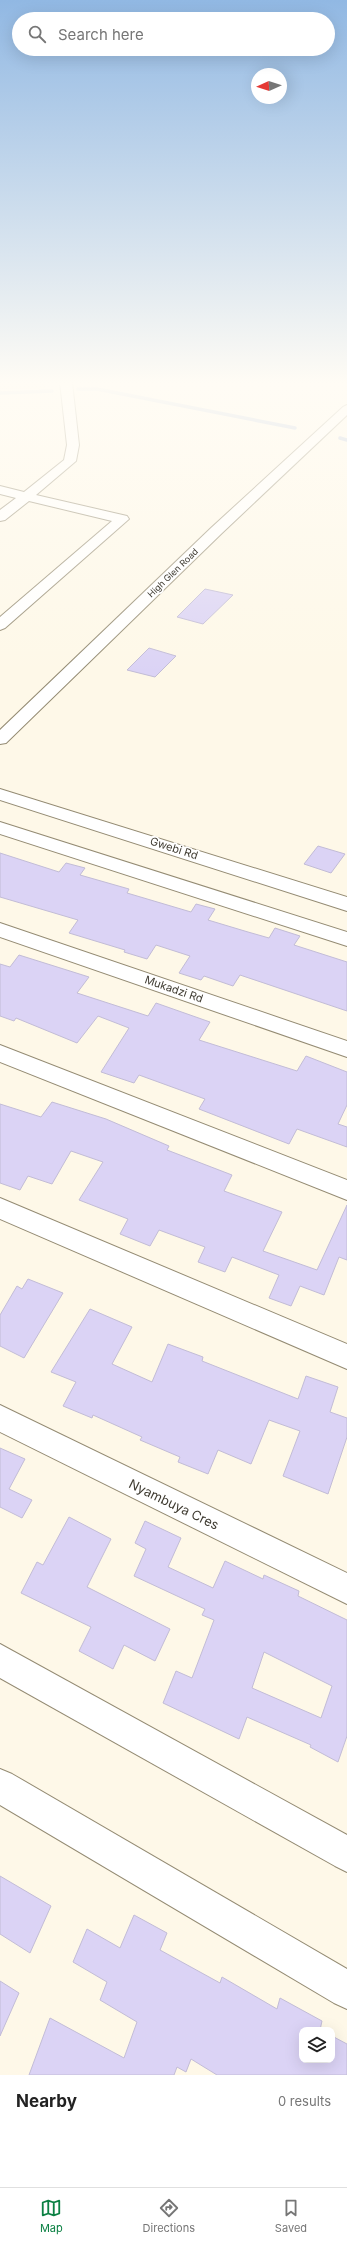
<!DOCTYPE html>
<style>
:root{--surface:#fff;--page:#f2f2f2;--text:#222;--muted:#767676;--line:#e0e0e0;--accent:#0b8043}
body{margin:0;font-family:Inter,sans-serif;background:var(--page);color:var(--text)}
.controls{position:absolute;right:12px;bottom:12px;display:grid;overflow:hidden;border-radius:8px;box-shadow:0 4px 16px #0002}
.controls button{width:36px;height:36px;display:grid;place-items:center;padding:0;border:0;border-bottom:1px solid var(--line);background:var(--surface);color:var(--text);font:20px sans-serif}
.compass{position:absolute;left:251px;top:68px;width:36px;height:36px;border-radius:50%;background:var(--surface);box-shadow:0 4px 16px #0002;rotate:267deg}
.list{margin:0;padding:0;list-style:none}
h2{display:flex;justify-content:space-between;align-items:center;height:52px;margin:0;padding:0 16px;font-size:17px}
h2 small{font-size:13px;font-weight:400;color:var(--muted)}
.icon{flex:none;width:22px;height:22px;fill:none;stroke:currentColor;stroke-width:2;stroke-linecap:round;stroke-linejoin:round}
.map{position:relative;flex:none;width:347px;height:2075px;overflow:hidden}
.search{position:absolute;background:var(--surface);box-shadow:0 4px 16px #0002;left:12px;right:12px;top:12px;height:44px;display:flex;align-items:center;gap:10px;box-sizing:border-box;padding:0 14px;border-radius:22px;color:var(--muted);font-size:15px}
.sheet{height:112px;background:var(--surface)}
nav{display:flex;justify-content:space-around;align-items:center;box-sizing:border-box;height:56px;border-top:1px solid var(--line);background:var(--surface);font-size:11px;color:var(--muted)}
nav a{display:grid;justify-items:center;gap:2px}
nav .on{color:var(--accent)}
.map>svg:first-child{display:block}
</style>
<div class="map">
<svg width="347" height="2075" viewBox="0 0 347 2075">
<rect width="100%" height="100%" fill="#fef8e8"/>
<!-- built -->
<path fill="#f9edcb" d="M0 382H45V388L0 389Z"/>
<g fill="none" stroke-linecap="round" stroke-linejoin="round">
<!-- stream -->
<g stroke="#aebedc" stroke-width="3.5">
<path d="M78 389H97L295 428"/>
<path d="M0 393 52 391"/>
<path d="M340 438 347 440"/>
</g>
</g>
<!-- building -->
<g fill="#dbd3f5" stroke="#c2bcd6" fill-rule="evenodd">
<path d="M205 589 233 595 203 624 177 617Z"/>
<path d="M149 648 176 656 155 677 127 670Z"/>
<path d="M318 846 345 854 331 873 304 864Z"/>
<path d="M0 853 59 872 66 863 85 868 80 875 129 889 127 893 191 912 196 904 215 909 208 920 248 932 269 938 275 928 300 936 294 945 347 962V1011L240 975 233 986 204 976 201 980 179 973 190 956 156 945 147 959 124 952 125 950 69 933 78 920 0 897Z"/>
<path d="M19 955 89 977 77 993 148 1016 156 1003 210 1022 199 1040 297 1071 306 1056 347 1072V1105L338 1124 347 1127V1147L297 1129 289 1144 199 1109 205 1099 139 1075 134 1083 101 1072 129 1028 98 1016 77 1043 16 1018 14 1021 0 1016V964L10 967Z"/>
<path d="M52 1102 106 1119 169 1146 167 1150 232 1175 224 1191 282 1212 263 1251 317 1270 347 1205V1260L339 1257 324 1295 300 1286 291 1306 269 1298 279 1275 232 1257 225 1272 198 1262 205 1247 159 1230 150 1246 120 1234 128 1219 79 1200 103 1162 71 1151 52 1184 28 1176 20 1190 0 1183V1104L41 1117Z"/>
<path d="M28 1279 63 1293 24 1358 0 1346V1315L17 1286 22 1289Z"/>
<path d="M90 1309 132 1327 112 1364 152 1382 168 1344 203 1357 202 1361 298 1399 306 1376 338 1387 330 1412 347 1418V1437L328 1494 283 1476 300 1431 269 1420 251 1464 218 1450 208 1474 178 1462 180 1457 140 1440 142 1437 93 1415 92 1418 63 1406 76 1382 51 1372Z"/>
<path d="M0 1448 25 1459 9 1489 32 1500 22 1518 0 1507Z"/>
<path d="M69 1517 111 1539 87 1587 170 1629 155 1661 124 1645 113 1669 79 1651 91 1627 21 1593 37 1562 43 1565Z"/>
<path d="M145 1521 181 1538 168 1567 213 1588 225 1561 263 1579 264 1575 299 1591 298 1596 347 1620V1736L338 1762 310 1747 311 1745 247 1717 239 1739 163 1703 176 1671 192 1678 214 1620 202 1615 205 1609 134 1576 146 1549 135 1543ZM264 1652 332 1686 321 1718 252 1688Z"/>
<path d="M0 1876 51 1906 30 1953 0 1934Z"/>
<path d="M134 1915 167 1933 160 1950 220 1983 222 1977 277 2009 280 1998 322 2021 320 2030H302V2060H332V2036L347 2044V2075H217L191 2059 186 2072 177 2067 174 2075H29L50 2018 124 2058 137 2022 100 2000 107 1982 73 1962 87 1929 120 1948Z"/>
<path d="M0 1981 19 1993 0 2036Z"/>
</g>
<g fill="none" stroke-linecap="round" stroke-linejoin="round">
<defs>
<g id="minor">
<path d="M60 382H72L79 445 76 461 36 495 127 516 129 519 5 628 0 630V617L112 521 29 501 5 520 0 521V510L16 498 0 494V486L24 492 64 460 67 445Z"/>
<path d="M0 789 347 897V911L0 800Z"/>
<path d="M0 822 347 932V946L0 834Z"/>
<path d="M0 923 347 1041V1057L0 937Z"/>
<path d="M0 1045 347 1180V1200L0 1062Z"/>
<path d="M0 1198 347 1344V1369L0 1219Z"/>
<path d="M0 1405 347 1573V1604L0 1432Z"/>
<path d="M0 1644 347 1835V1872L335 1866 0 1678Z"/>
<path d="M0 1769 12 1774 347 1969V2009L334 2003 0 1805Z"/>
</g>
<path id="major" d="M347 405V415L221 534 6 743 0 744V730L211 528 343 407Z"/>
</defs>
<!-- minor casing -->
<use href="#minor" stroke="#948b73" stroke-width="2"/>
<!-- major casing -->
<use href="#major" stroke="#948b73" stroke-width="2"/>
<!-- minor -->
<use href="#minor" fill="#fff" fill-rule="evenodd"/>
<!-- major -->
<use href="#major" fill="#fff" fill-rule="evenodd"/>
</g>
<!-- sky -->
<linearGradient id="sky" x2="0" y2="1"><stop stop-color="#91b8e3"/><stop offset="0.57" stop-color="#fffcf5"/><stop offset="1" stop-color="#fffcf5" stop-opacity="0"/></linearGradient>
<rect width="347" height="672" fill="url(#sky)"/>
<g text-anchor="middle" stroke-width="3.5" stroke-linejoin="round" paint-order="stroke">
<!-- far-street labels -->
<g font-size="9" fill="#3f3b31" stroke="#fff">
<text transform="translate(173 573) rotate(-44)" y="3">High Glen Road</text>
</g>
<!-- street labels -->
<g font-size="11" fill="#3f3b31" stroke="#fff">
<text transform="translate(174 848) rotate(18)" y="4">Gwebi Rd</text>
<text transform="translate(174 989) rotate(19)" y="4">Mukadzi Rd</text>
</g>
<!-- near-street labels -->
<g font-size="13" fill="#3f3b31" stroke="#fff">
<text transform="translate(174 1504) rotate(26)" y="5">Nyambuya Cres</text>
</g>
</g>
</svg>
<div class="controls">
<button><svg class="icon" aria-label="layers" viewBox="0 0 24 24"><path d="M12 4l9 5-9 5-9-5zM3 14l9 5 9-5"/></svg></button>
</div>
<svg class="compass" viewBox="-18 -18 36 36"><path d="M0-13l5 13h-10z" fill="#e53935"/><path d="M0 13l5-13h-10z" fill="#767676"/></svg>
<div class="search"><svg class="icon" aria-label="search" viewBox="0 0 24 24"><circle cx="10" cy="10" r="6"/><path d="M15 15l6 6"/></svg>Search here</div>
</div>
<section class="sheet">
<h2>Nearby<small>0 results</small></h2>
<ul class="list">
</ul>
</section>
<nav>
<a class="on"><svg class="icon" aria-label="map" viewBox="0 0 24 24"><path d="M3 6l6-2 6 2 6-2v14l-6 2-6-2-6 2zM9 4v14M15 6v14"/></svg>Map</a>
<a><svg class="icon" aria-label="directions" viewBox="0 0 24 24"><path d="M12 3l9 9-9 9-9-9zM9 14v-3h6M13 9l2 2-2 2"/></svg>Directions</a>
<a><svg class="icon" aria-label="saved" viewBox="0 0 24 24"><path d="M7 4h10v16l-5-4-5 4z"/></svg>Saved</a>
</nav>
